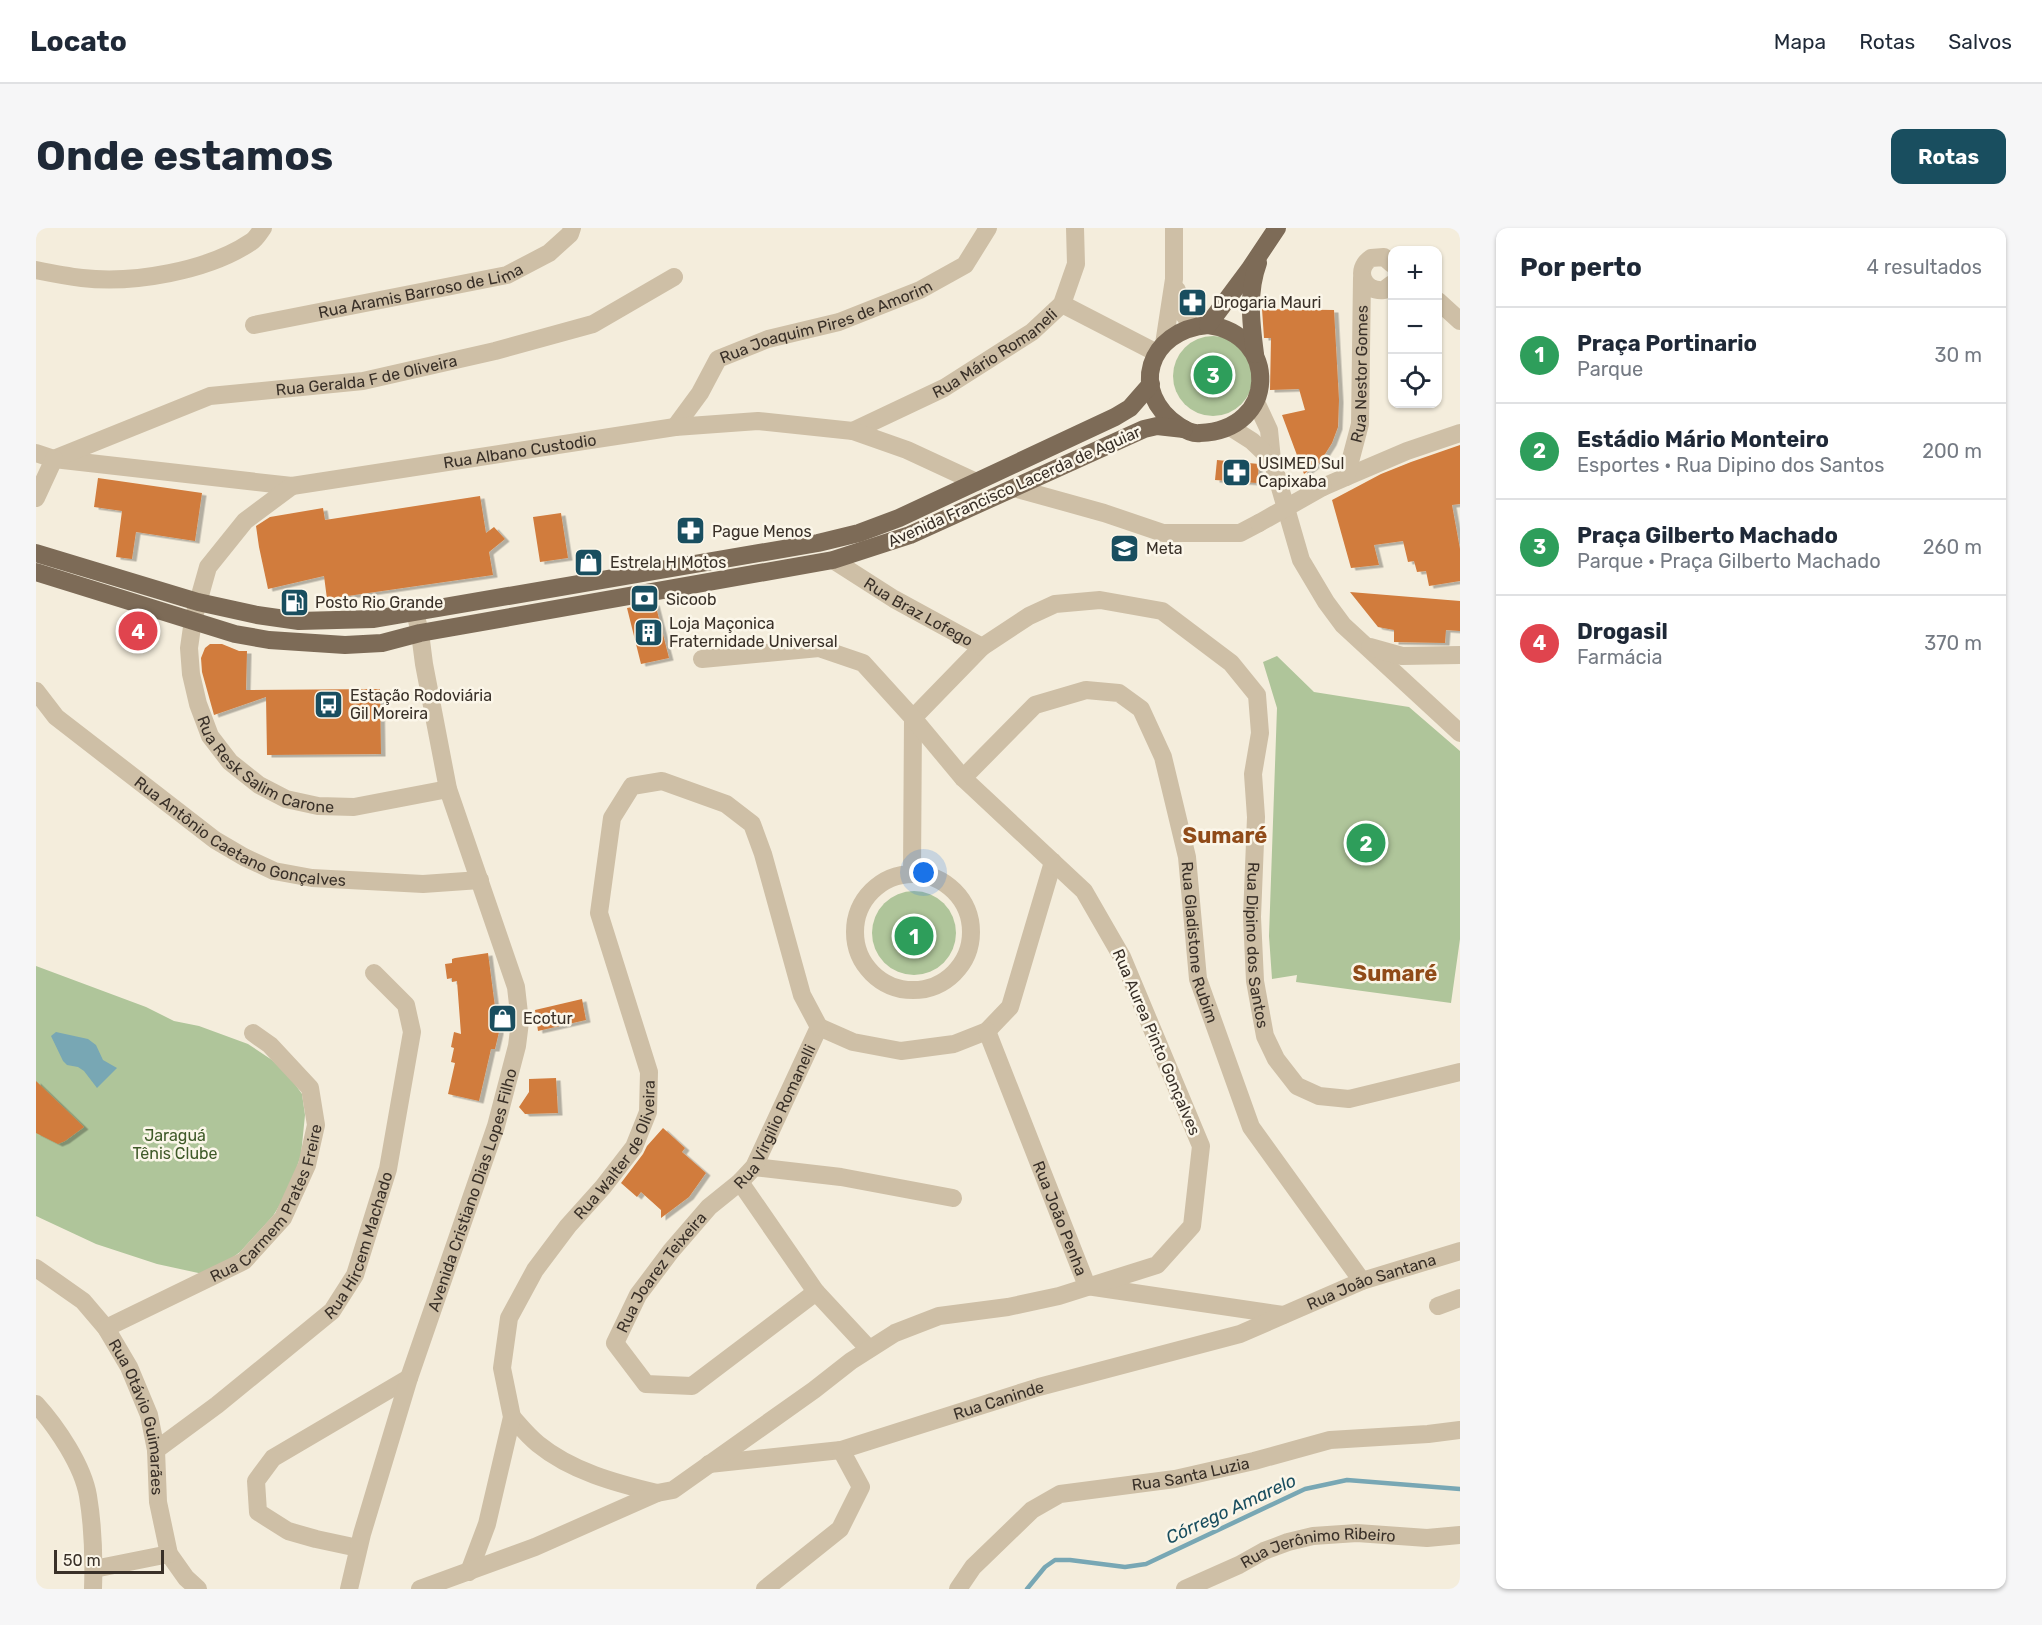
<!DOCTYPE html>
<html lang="pt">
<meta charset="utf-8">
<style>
:root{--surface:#fff;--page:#f6f6f7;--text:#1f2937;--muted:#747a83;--line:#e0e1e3;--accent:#194e5f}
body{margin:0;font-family:Rubik,sans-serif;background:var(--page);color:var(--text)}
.controls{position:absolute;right:18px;top:18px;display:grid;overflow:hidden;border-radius:12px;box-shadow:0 2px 4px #0004}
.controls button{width:54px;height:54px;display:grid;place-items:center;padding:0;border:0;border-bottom:2px solid var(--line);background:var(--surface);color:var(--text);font:30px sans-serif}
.scale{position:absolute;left:18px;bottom:15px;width:110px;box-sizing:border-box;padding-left:6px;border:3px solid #393028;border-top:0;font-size:16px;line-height:21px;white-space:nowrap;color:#393028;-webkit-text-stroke:4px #fbf6e9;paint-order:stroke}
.you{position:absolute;left:888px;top:645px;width:21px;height:21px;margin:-15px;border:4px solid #fff;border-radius:50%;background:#1a73e8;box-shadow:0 0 0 9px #1a73e833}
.badge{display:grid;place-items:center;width:39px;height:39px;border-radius:50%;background:var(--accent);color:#fff;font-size:20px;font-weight:700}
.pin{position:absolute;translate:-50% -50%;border:3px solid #fff;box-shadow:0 2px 6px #0006}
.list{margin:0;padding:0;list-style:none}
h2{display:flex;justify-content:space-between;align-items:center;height:78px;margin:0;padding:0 24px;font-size:26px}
h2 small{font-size:20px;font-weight:400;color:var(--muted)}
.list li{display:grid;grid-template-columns:39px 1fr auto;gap:18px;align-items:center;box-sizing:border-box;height:96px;padding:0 24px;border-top:2px solid var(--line)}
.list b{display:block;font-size:22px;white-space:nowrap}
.list p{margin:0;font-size:20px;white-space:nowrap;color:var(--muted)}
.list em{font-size:20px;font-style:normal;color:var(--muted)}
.icon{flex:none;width:33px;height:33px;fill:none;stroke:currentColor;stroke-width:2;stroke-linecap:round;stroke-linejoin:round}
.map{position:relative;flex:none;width:1424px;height:1361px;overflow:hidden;border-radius:12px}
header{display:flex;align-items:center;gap:36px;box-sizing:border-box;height:84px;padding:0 30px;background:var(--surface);border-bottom:2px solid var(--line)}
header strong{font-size:28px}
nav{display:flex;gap:33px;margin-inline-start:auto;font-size:21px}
.intro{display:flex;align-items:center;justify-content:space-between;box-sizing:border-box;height:144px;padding:0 36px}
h1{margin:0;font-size:42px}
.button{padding:15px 27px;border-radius:12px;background:var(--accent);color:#fff;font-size:21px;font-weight:700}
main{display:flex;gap:36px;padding:0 36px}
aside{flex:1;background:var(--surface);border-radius:12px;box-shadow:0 2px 4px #0004}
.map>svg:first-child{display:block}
</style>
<header>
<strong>Locato</strong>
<nav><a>Mapa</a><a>Rotas</a><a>Salvos</a></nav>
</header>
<div class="intro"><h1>Onde estamos</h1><a class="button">Rotas</a></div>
<main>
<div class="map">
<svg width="1424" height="1361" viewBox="0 0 1424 1361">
<defs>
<filter id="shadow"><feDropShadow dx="4.5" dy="2.5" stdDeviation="0" flood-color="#0004"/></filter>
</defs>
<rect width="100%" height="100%" fill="#f4eddc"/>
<!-- green -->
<g fill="#afc59a">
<circle cx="1177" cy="148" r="40"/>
<path d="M1241 428 1278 464 1373 479 1424 523V711L1415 775 1260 754 1261 747 1236 751 1233 708 1241 480 1227 434Z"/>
<circle cx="878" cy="705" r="42"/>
<path d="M0 738 110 779 138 793 163 798 212 816 236 832 253 848 266 866 269 887 265 927 253 962 237 988 204 1024 188 1036 167 1046 121 1036 60 1016 0 988Z"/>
</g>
<!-- water -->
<path fill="#78a7b4" d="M20 804 52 811 60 817 67 832 81 840 61 860 48 843 42 839 31 837 27 833 15 808Z"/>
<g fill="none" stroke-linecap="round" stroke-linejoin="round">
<!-- stream -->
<path stroke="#78a7b4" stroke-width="4.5" d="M991 1361 1009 1339 1019 1332H1034L1089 1339 1110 1336 1269 1261 1311 1252 1424 1261"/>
</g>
<!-- building -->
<g fill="#d17c3d" filter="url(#shadow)">
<path d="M1226 81 1298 82 1303 172 1302 199 1296 215 1284 234 1268 246 1246 187 1269 182 1263 161 1234 162 1235 110H1228Z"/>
<path d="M1424 217V276L1416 277 1424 321V353L1393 358 1390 343 1381 344 1378 333 1372 334 1367 313 1338 317 1343 337 1315 340 1296 272 1345 246 1375 234Z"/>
<path d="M1181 232 1223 236 1221 255 1179 252Z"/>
<path d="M62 250 166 265 159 313 100 304 96 331 80 329 86 283 58 279Z"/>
<path d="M444 268 450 305 458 299 469 311 453 324 457 347 291 371 288 348 232 361 223 319 220 298 234 289 287 280 289 292Z"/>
<path d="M525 285 532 330 504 334 497 289Z"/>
<path d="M1314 364 1424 373V403L1410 402 1409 415 1358 414V402L1342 399Z"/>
<path d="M619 375 633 430 605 436 591 380Z"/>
<path d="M174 416H186L203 423H211L210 462 344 461 345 526 231 527 230 469 178 487 166 444 165 430 169 420Z"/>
<path d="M452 725 459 779H463V804L459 821H455L443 873 412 866 419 835 415 834 418 820 415 819 418 804 425 806 421 753 416 754V750L411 751 409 736 416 735V731L419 730Z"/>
<path d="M546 771 550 792 502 803 499 782Z"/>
<path d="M520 850 522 885 489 886 483 879 493 864V851Z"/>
<path d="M0 853 48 899 29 913 22 916 0 905Z"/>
<path d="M627 900 649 920 646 924 670 945 653 969 625 990V982L605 964 601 969 585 955 607 926 611 918Z"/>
</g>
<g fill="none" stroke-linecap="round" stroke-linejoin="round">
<!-- minor -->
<g stroke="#cebfa6" stroke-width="18">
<path d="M1356 36 1348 29 1335 30C1318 42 1327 64 1348 62L1356 56"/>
<path d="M0 42C15 45 30 48 46 50 97 56 172 43 215 14 220 11 223 5 227 0"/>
<path d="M1141 62 1144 81 1156 98"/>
<path d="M1402 73 1424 93"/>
<path d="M1026 76 1119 124"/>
<path id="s1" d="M218 97 471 47 513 25 534 6 536 0"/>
<path d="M1128 116 1138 51V0"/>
<path d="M1220 174 1233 202 1236 232 1265 332 1290 374 1307 397 1424 505"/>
<path id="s2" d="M639 199 664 165 682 131 732 111 803 94 884 62 929 37 952 0"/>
<path d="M1194 199 1216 213 1236 232"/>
<path id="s3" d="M817 203 908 160 996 104 1026 76 1040 36 1039 0"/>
<path id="s4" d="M0 225 18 231 256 258 639 199 722 193 817 203 871 222 940 254"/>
<path id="s5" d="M20 230 174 168 327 153 459 123 557 96 638 49"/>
<path d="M1310 249 1371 223 1424 205"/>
<path id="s6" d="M256 258 209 293 172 339 157 392 153 420 155 446 162 476 174 508 194 534 223 557 250 571 282 578 318 579 412 561"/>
<path id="s7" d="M1287 259 1310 249 1324 196 1326 50"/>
<path d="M978 260 1068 285 1127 305H1204L1223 295"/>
<path d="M0 270 18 231"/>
<path id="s8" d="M797 332 858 371 946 419 877 490 876 646"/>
<path id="s9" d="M946 419 993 388 1019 376 1064 372 1126 383 1195 435 1221 467 1224 505 1217 546 1220 589 1216 689 1219 753 1229 808 1240 831 1261 858 1283 868 1313 871 1424 844"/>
<path d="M1334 419 1366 428 1424 427"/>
<path id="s10" d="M0 463 20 489 179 612 208 629 238 643 276 650 387 656 444 652"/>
<path id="s11" d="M927 550 999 477 1050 462 1083 465 1105 481 1127 529 1151 629 1162 751 1215 899 1326 1053"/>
<circle cx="877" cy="704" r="58"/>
<path d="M783 799 817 814 865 823 918 816 951 803 974 779 1017 634"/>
<path id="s12" d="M951 803 1051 1058 1247 1087"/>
<path d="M718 939 805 949 917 970"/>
<path d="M704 954 780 1064 833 1121"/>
<path id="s13" d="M0 1040 47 1073 70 1100 93 1139 113 1187 120 1222 122 1274 133 1326 150 1350 162 1361"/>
<path id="s14" d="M780 1064 656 1158 610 1156 579 1115 602 1067 635 1023 673 979 704 954 718 939 783 799"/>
<path d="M1402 1078 1424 1070"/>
<path id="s15" d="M70 1100 208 1033 247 990 271 937 280 897 274 860 234 817 217 805"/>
<path d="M0 1176C21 1199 47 1238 52 1268 57 1298 58 1331 57 1361"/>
<path d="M476 1189C484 1198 492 1208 502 1216 535 1243 579 1255 621 1265"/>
<path id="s16" d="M120 1222 181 1177 296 1083 319 1047 352 941 376 804 370 777 338 745"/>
<path id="s17" d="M673 1236 805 1222 1003 1159 1204 1106 1326 1053 1424 1023"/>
<path d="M322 1320 280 1311 252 1303 222 1284 220 1253 237 1230 373 1150"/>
<path d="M58 1341 133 1326"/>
<path id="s18" d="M433 1344 451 1296 476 1189 466 1140 473 1090 499 1042 532 998 567 959 598 919 612 884 613 844 563 685 576 590 596 558 626 553 690 576 716 596 727 626 766 767 783 799"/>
<path id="s19" d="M313 1361 326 1306 373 1150 460 898 481 818 484 794 480 759 412 561 388 436 384 405 379 384"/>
<path d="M384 1361 499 1319 621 1265 637 1262 778 1162 815 1133 859 1105 903 1088 972 1079 1023 1068 1121 1037 1156 998 1165 918 1086 729 1048 663 927 550 877 490 827 435 783 420 666 431"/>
<path d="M729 1361 804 1301 825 1259 805 1222"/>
<path id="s20" d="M922 1361 937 1339 996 1282 1024 1266 1139 1251 1218 1233 1294 1212 1392 1206 1424 1202"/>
<path id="s21" d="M1149 1361 1203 1337 1228 1323 1252 1314 1277 1308 1321 1305 1391 1310 1424 1307"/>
</g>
<!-- major -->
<g stroke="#7d6b57" stroke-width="18">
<path d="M1172 97C1243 106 1243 202 1164 205 1157 206 1149 202 1143 198 1092 164 1112 102 1172 97Z"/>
<path d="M1172 97 1213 42 1241 0"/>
<path d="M1219 126C1215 95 1211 65 1222 35"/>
<path d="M0 325 162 374 221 387 263 393 338 391 782 315 823 305 863 290 1079 189 1094 180 1115 156"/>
<path d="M0 344 199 406 233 412 309 417 346 415 384 405 797 332 874 307 1108 201 1121 198 1148 201"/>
</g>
<!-- minor-bridge -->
<path stroke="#cebfa6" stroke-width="18" d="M1223 295 1287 259"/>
</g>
<!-- icons -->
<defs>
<symbol id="pharmacy-square" viewBox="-11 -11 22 22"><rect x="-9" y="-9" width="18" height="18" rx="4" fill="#194e5f" stroke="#fbf6e9"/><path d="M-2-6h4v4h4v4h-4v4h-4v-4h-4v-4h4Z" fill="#fff"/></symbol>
<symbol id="school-square" viewBox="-11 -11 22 22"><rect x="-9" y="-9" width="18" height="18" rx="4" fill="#194e5f" stroke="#fbf6e9"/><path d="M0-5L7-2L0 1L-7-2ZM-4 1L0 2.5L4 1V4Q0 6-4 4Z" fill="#fff"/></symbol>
<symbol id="shop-square" viewBox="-11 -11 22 22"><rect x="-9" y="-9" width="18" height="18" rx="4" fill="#194e5f" stroke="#fbf6e9"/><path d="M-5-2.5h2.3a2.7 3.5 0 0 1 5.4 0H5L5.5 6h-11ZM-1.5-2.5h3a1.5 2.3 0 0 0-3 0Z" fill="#fff"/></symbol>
<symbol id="bank-square" viewBox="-11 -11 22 22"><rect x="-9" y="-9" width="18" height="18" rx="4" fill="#194e5f" stroke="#fbf6e9"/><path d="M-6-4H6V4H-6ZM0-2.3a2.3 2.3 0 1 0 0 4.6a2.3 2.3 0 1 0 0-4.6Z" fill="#fff"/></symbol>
<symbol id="fuel-square" viewBox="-11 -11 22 22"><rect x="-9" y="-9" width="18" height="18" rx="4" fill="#194e5f" stroke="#fbf6e9"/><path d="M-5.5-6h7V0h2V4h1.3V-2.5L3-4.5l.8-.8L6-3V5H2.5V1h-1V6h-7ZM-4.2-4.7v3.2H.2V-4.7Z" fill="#fff"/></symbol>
<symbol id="building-square" viewBox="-11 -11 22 22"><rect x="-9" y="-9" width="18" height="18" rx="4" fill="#194e5f" stroke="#fbf6e9"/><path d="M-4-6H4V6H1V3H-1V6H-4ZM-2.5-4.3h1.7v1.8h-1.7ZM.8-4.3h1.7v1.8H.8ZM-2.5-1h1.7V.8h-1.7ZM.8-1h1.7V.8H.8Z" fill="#fff"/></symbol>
<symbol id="bus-square" viewBox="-11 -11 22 22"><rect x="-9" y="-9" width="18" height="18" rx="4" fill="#194e5f" stroke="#fbf6e9"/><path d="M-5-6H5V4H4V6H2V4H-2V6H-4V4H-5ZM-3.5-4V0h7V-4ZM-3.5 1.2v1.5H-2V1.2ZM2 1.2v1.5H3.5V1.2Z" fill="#fff"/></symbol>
</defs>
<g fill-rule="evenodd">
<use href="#pharmacy-square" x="1140" y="58" width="33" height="33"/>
<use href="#pharmacy-square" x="1184" y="228" width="33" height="33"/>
<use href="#pharmacy-square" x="638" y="286" width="33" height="33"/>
<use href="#school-square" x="1072" y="304" width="33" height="33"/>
<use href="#shop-square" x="536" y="318" width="33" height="33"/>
<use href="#bank-square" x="592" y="354" width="33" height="33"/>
<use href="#fuel-square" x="242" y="358" width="33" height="33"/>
<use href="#building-square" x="596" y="388" width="33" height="33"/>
<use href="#bus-square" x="276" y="460" width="33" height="33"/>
<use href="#shop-square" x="450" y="774" width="33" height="33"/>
</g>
<g text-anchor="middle" stroke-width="5" stroke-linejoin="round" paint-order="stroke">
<!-- street labels -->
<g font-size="16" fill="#393028" stroke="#fbf6e9">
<text dy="6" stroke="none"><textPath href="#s1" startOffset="170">Rua Aramis Barroso de Lima</textPath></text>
<text dy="6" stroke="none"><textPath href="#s2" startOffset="195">Rua Joaquim Pires de Amorim</textPath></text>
<text dy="6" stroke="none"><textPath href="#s3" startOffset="162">Rua Mário Romaneli</textPath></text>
<text dy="6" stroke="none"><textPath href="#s7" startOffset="130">Rua Nestor Gomes</textPath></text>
<text dy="6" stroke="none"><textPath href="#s5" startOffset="324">Rua Geralda F de Oliveira</textPath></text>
<text dy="6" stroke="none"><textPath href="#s4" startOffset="489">Rua Albano Custodio</textPath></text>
<text transform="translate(978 258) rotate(-24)" y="6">Avenida Francisco Lacerda de Aguiar</text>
<text dy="6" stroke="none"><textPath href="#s8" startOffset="100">Rua Braz Lofego</textPath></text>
<text dy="6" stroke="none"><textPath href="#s6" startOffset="356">Rua Resk Salim Carone</textPath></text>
<text dy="6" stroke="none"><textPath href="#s10" startOffset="254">Rua Antônio Caetano Gonçalves</textPath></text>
<text dy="6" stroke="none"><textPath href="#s11" startOffset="458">Rua Gladistone Rubim</textPath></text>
<text dy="6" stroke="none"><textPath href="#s9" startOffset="572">Rua Dipino dos Santos</textPath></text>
<text transform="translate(1121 814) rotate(67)" y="6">Rua Aurea Pinto Gonçalves</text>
<text dy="6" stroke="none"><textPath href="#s14" startOffset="534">Rua Virgilio Romanelli</textPath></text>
<text dy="6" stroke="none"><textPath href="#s18" startOffset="464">Rua Walter de Oliveira</textPath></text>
<text dy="6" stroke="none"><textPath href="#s19" startOffset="418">Avenida Cristiano Dias Lopes Filho</textPath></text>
<text dy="6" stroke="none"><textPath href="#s15" startOffset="214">Rua Carmem Prates Freire</textPath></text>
<text dy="6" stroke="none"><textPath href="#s12" startOffset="201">Rua João Penha</textPath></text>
<text dy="6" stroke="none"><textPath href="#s16" startOffset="296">Rua Hircem Machado</textPath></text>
<text dy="6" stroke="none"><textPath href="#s14" startOffset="338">Rua Joarez Teixeira</textPath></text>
<text dy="6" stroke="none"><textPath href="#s17" startOffset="690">Rua João Santana</textPath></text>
<text dy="6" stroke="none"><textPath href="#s17" startOffset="298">Rua Caninde</textPath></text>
<text dy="6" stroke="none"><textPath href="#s13" startOffset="189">Rua Otávio Guimarães</textPath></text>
<text dy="6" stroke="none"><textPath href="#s20" startOffset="273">Rua Santa Luzia</textPath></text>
<text dy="6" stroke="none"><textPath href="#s21" startOffset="142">Rua Jerônimo Ribeiro</textPath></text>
</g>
<!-- poi labels -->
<g font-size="16" fill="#393028" stroke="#fbf6e9" text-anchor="start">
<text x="1177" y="80">Drogaria Mauri</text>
<text x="1222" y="241">USIMED Sul<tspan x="1222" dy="18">Capixaba</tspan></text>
<text x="676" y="309">Pague Menos</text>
<text x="1110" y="326">Meta</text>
<text x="574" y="340">Estrela H Motos</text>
<text x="630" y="377">Sicoob</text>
<text x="279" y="380">Posto Rio Grande</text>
<text x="633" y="401">Loja Maçonica<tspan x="633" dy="18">Fraternidade Universal</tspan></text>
<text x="314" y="473">Estação Rodoviária<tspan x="314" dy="18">Gil Moreira</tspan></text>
<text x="487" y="796">Ecotur</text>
</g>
<!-- park labels -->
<g font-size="16" fill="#3f5a29" stroke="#fbf6e9">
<text x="139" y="913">Jaraguá<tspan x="139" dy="18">Tênis Clube</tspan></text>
</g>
<!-- water labels -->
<g font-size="18" font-style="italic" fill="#194e5f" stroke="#fbf6e9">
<text transform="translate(1195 1281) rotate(-25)" y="6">Córrego Amarelo</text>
</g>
<!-- district labels -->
<g font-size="22" font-weight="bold" fill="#904b19" stroke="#fbf6e9">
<text x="1189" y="615">Sumaré</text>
<text x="1359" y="753">Sumaré</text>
</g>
</g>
</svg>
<div class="controls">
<button>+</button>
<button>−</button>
<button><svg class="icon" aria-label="locate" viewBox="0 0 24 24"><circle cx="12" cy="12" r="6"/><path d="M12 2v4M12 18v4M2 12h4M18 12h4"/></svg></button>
</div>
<div class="scale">50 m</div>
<div class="you"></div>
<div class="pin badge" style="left:878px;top:708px;background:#2e9e5b">1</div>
<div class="pin badge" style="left:1330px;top:615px;background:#2e9e5b">2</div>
<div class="pin badge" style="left:1177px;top:147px;background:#2e9e5b">3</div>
<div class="pin badge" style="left:102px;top:403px;background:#e0444e">4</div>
</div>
<aside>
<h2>Por perto<small>4 resultados</small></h2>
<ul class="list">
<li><span class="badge" style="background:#2e9e5b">1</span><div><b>Praça Portinario</b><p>Parque</p></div><em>30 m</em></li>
<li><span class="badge" style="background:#2e9e5b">2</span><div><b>Estádio Mário Monteiro</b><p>Esportes · Rua Dipino dos Santos</p></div><em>200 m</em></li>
<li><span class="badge" style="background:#2e9e5b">3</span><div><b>Praça Gilberto Machado</b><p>Parque · Praça Gilberto Machado</p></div><em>260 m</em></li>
<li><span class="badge" style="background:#e0444e">4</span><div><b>Drogasil</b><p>Farmácia</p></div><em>370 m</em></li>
</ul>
</aside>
</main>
